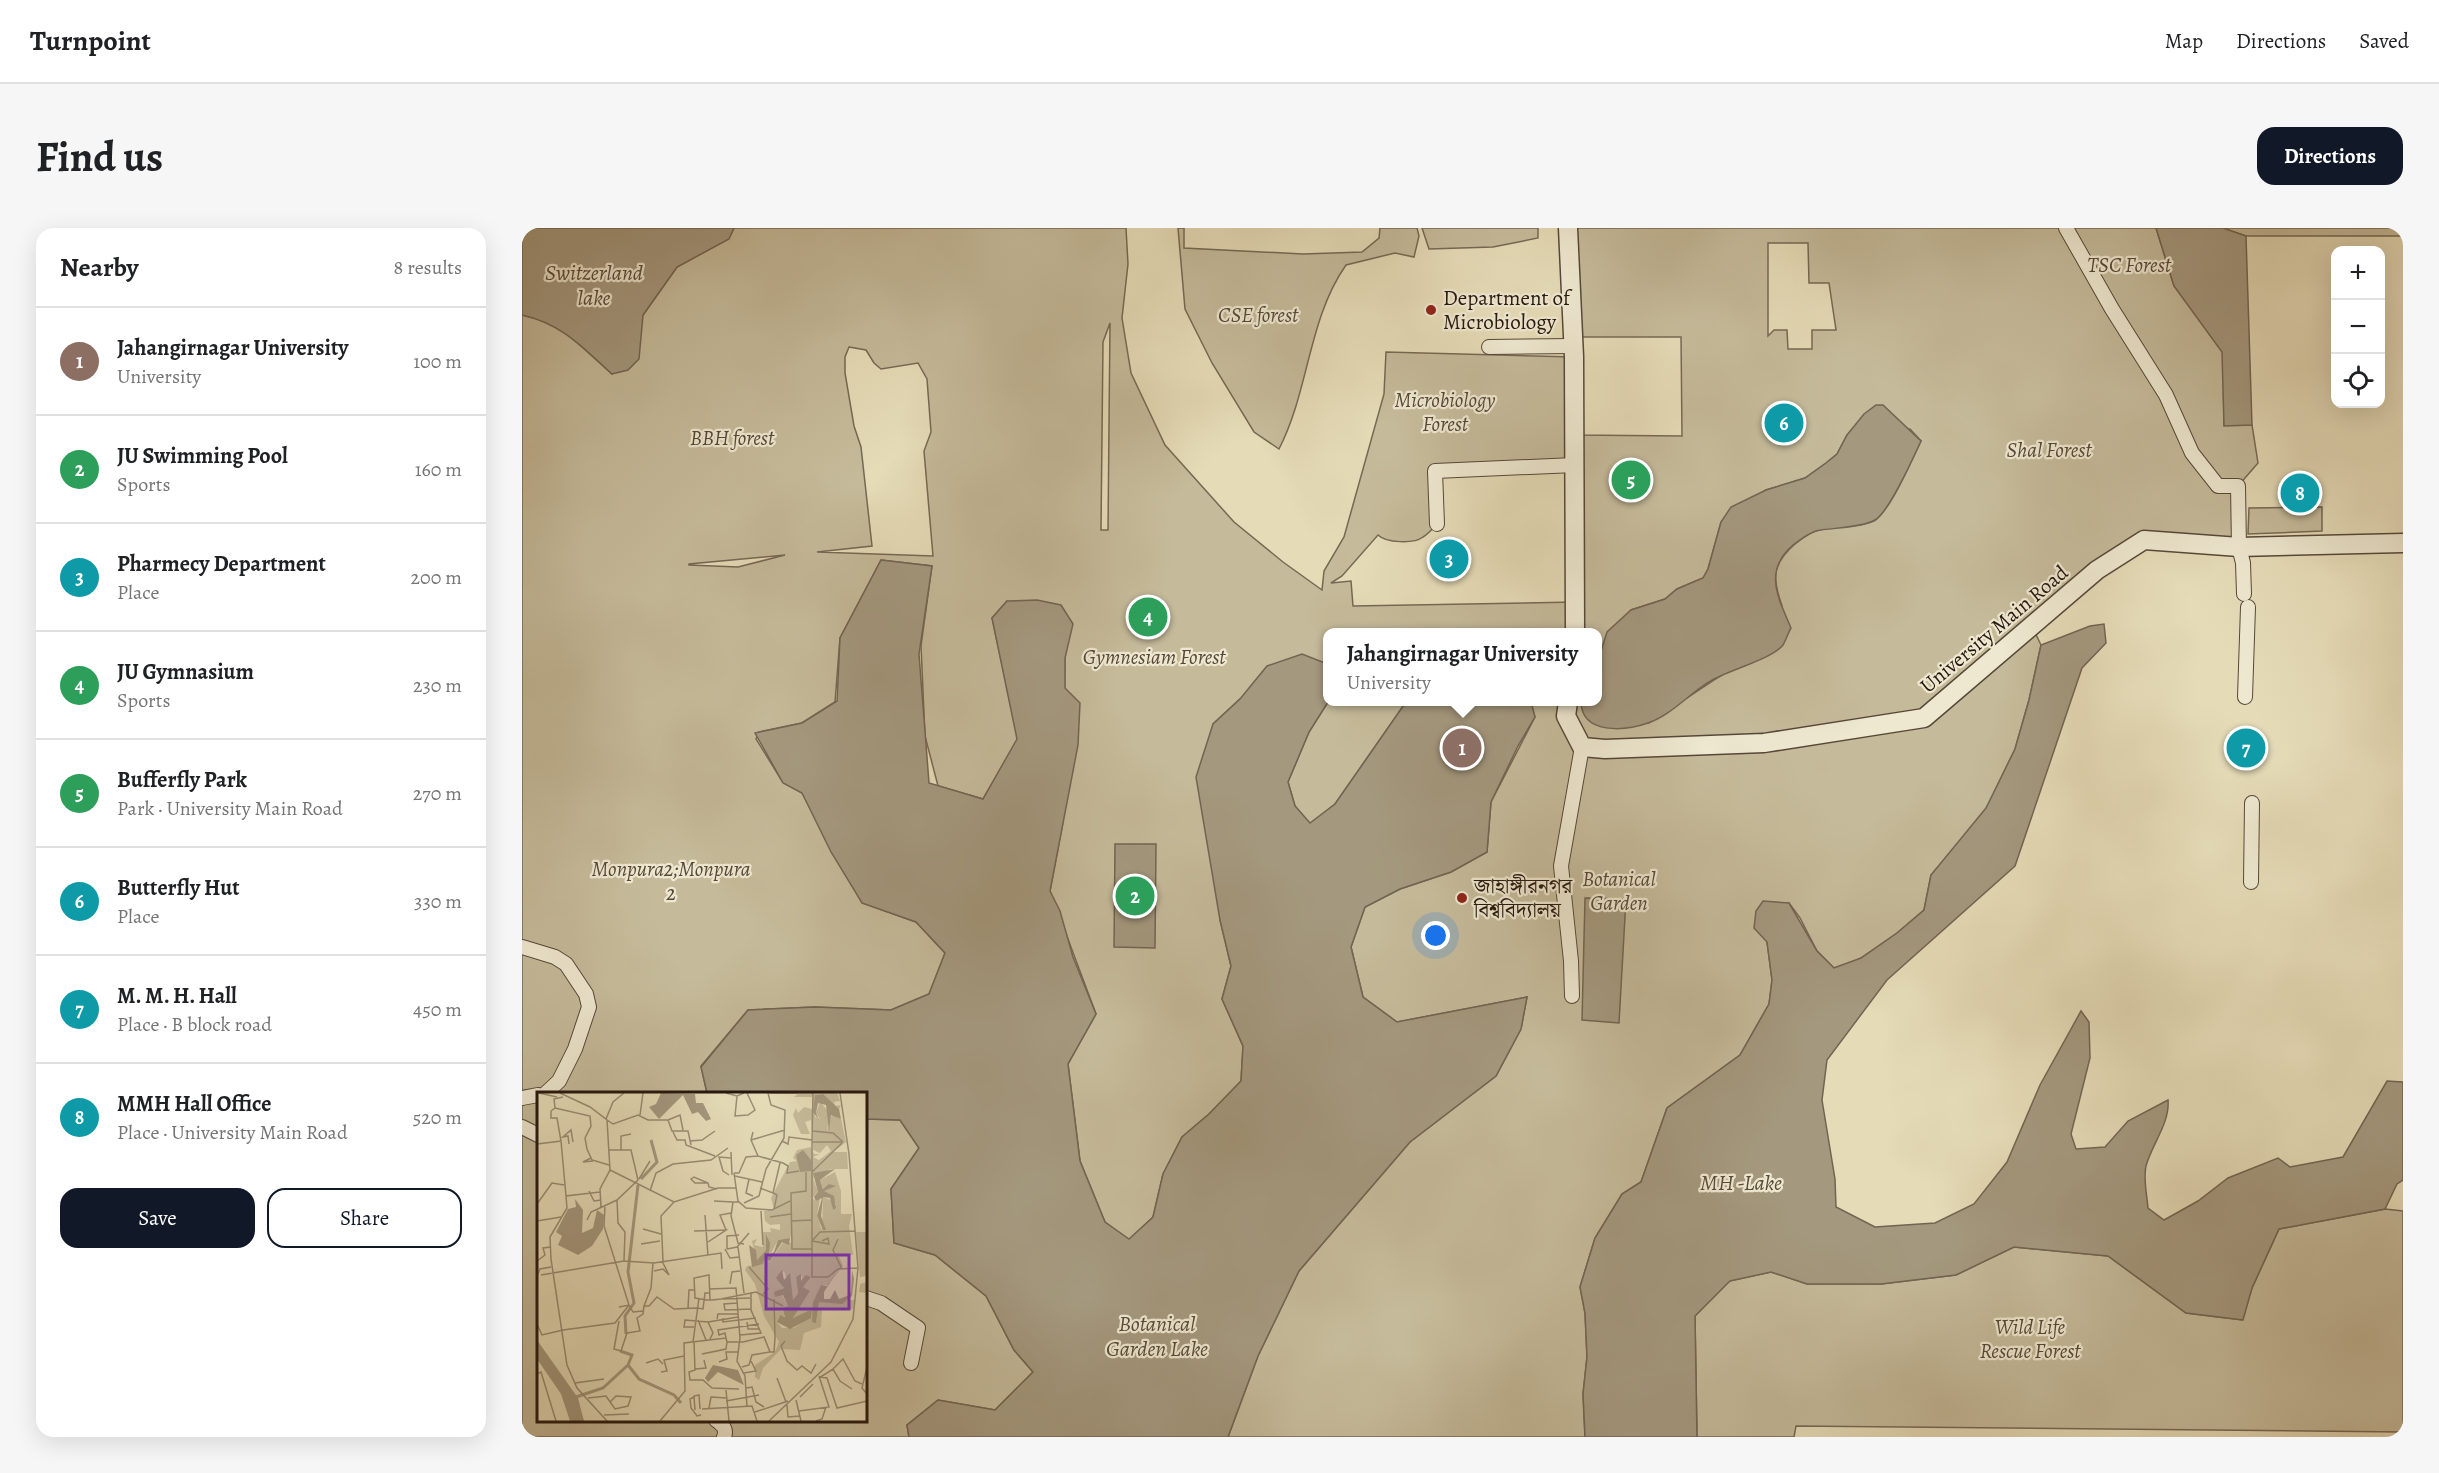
<!DOCTYPE html>
<meta charset="utf-8">
<style>
:root{--surface:#fff;--page:#f6f6f6;--text:#202124;--muted:#757577;--line:#e0e0e0;--accent:#111827}
body{margin:0;font-family:Alegreya,"Noto Serif Bengali",serif;background:var(--page);color:var(--text)}
.controls{position:absolute;right:18px;top:18px;display:grid;overflow:hidden;border-radius:12px;box-shadow:0 6px 24px #0002}
.controls button{width:54px;height:54px;display:grid;place-items:center;padding:0;border:0;border-bottom:2px solid var(--line);background:var(--surface);color:var(--text);font:30px sans-serif}
.you{position:absolute;left:914px;top:708px;width:21px;height:21px;margin:-15px;border:4px solid #fff;border-radius:50%;background:#1a73e8;box-shadow:0 0 0 9px #1a73e833}
.badge{display:grid;place-items:center;width:39px;height:39px;border-radius:50%;background:var(--accent);color:#fff;font-size:20px;font-weight:700}
.pin{position:absolute;translate:-50% -50%;border:3px solid #fff;box-shadow:0 2px 6px #0006}
.popup{position:absolute;left:801px;top:400px;width:279px;height:78px;box-sizing:border-box;display:grid;place-content:center;border-radius:12px;background:var(--surface);filter:drop-shadow(0 2px 4px #0005);font-size:20px;white-space:nowrap;color:var(--muted)}
.popup b{font-size:22px;color:var(--text)}
.popup::after{content:'';position:absolute;left:50%;top:100%;margin-left:-12px;border:12px solid transparent;border-top-color:var(--surface)}
.list{margin:0;padding:0;list-style:none}
h2{display:flex;justify-content:space-between;align-items:center;height:78px;margin:0;padding:0 24px;font-size:26px}
h2 small{font-size:20px;font-weight:400;color:var(--muted)}
.list li{display:grid;grid-template-columns:39px 1fr auto;gap:18px;align-items:center;box-sizing:border-box;height:108px;padding:0 24px;border-top:2px solid var(--line)}
.list b{display:block;font-size:22px;white-space:nowrap}
.list p{margin:0;font-size:20px;white-space:nowrap;color:var(--muted)}
.list em{font-size:20px;font-style:normal;color:var(--muted)}
.actions{display:flex;gap:12px;padding:18px 24px}
.actions a{flex:1;padding:14px 0;border:2px solid var(--accent);border-radius:18px;text-align:center;font-size:21px;color:var(--accent)}
.actions .main{background:var(--accent);color:#fff}
.icon{flex:none;width:33px;height:33px;fill:none;stroke:currentColor;stroke-width:2;stroke-linecap:round;stroke-linejoin:round}
.map{position:relative;flex:none;width:1881px;height:1209px;overflow:hidden;border-radius:18px}
header{display:flex;align-items:center;gap:36px;box-sizing:border-box;height:84px;padding:0 30px;background:var(--surface);border-bottom:2px solid var(--line)}
header strong{font-size:28px}
nav{display:flex;gap:33px;margin-inline-start:auto;font-size:21px}
.intro{display:flex;align-items:center;justify-content:space-between;box-sizing:border-box;height:144px;padding:0 36px}
h1{margin:0;font-size:42px}
.button{padding:15px 27px;border-radius:18px;background:var(--accent);color:#fff;font-size:21px;font-weight:700}
main{display:flex;gap:36px;padding:0 36px}
aside{flex:1;background:var(--surface);border-radius:18px;box-shadow:0 6px 24px #0002}
.map>svg:first-child{display:block}
</style>
<header>
<strong>Turnpoint</strong>
<nav><a>Map</a><a>Directions</a><a>Saved</a></nav>
</header>
<div class="intro"><h1>Find us</h1><a class="button">Directions</a></div>
<main>
<aside>
<h2>Nearby<small>8 results</small></h2>
<ul class="list">
<li><span class="badge" style="background:#8d6e63">1</span><div><b>Jahangirnagar University</b><p>University</p></div><em>100 m</em></li>
<li><span class="badge" style="background:#2e9e5b">2</span><div><b>JU Swimming Pool</b><p>Sports</p></div><em>160 m</em></li>
<li><span class="badge" style="background:#0f9aa8">3</span><div><b>Pharmecy Department</b><p>Place</p></div><em>200 m</em></li>
<li><span class="badge" style="background:#2e9e5b">4</span><div><b>JU Gymnasium</b><p>Sports</p></div><em>230 m</em></li>
<li><span class="badge" style="background:#2e9e5b">5</span><div><b>Bufferfly Park</b><p>Park · University Main Road</p></div><em>270 m</em></li>
<li><span class="badge" style="background:#0f9aa8">6</span><div><b>Butterfly Hut</b><p>Place</p></div><em>330 m</em></li>
<li><span class="badge" style="background:#0f9aa8">7</span><div><b>M. M. H. Hall</b><p>Place · B block road</p></div><em>450 m</em></li>
<li><span class="badge" style="background:#0f9aa8">8</span><div><b>MMH Hall Office</b><p>Place · University Main Road</p></div><em>520 m</em></li>
</ul>
<div class="actions"><a class="main">Save</a><a>Share</a></div>
</aside>
<div class="map">
<svg width="1881" height="1209" viewBox="0 0 1881 1209">
<rect width="100%" height="100%" fill="#e5dbb7"/>
<filter id="stains"><feTurbulence type="fractalNoise" baseFrequency=".00333" numOctaves="4"/><feColorMatrix values="0 0 0 0 .2 0 0 0 0 .09 0 0 0 0 .02 0 0 0 .5 -.17"/></filter>
<radialGradient id="worn" r=".72"><stop offset=".6" stop-color="#630" stop-opacity="0"/><stop offset="1" stop-color="#630" stop-opacity=".3"/></radialGradient>
<!-- green -->
<g fill="#c5ba9a" stroke="#766854" stroke-width="1.5" fill-rule="evenodd">
<path d="M212 0H604L606 36 600 90 609 145 643 217 712 294 761 334 800 362 802 343 822 309 862 166 864 124 1052 129 1053 207 1160 208 1159 109H1049V0H1634L1652 58 1701 124 1702 197H1730L1736 235 1716 258 1717 319 1622 312 1510 398 1519 417 1507 472 1493 521 1463 584 1409 647 1402 682 1375 705 1336 732 1312 740 1295 723 1278 690 1267 675 1245 714 1250 752 1247 776 1218 827 1145 880 1119 954 1100 966 1073 1010 1058 1059 1063 1085 1065 1129 1061 1166 1063 1209H706L736 1128 777 1043 888 914 974 848 999 801 1005 769 875 794 841 769 829 719 843 679 878 661 929 644 965 624 969 574 1013 489 1008 474H1059L1060 479 1127 495 1201 446 1230 435 1260 378C1250 350 1250 336 1273 316 1279 311 1289 304 1297 302 1314 298 1335 300 1352 293 1366 286 1391 230 1399 213L1388 201 1325 207 1315 226 1304 235 1283 250 1244 262 1199 294 1186 341 1181 350 1155 361 1143 371 1109 382 1075 436V404H805V449L803 435 718 471 691 496 698 692 709 738 700 771 721 818 719 853 687 886 660 909 641 946 631 989 607 1012 583 994 558 933 546 836 574 786 528 663 541 594 543 430 485 373 470 390 496 511 461 571 416 558 403 508 399 418 410 338 359 332 318 410 313 474 280 495 237 504 234 511 260 553 280 565 340 675 394 694 423 725 407 766 369 782 293 779 226 782 179 838 185 865 16 866V1192H344V891L378 892 397 920 369 961 372 1015 413 1027 464 1068 492 1122 511 1144 473 1182 416 1172 385 1197 387 1209H0V87L24 93 47 107 90 146 121 87 155 39 206 11ZM1246 15H1286L1287 55H1307L1314 102H1290V121H1266L1265 102H1252L1246 108ZM588 95 586 302H579L581 114ZM327 119 344 122 352 135 359 141 396 135 405 151 409 204 402 223 411 328 295 324 350 318 339 219 332 198 323 145V129ZM1053 238 1054 374 831 378 829 353 809 355 820 348 856 307C864 315 892 316 901 309 906 306 911 300 915 296L913 243ZM263 327 216 339 167 337V336Z"/>
<path d="M656 0H662V20L781 26 840 24 857 10 858 0H895L897 8 892 29 873 25 824 37C786 91 787 163 757 221L732 204 690 135 663 81Z"/>
<path d="M900 0H1016V10L971 19 907 21Z"/>
<path d="M1701 0H1879V8H1724Z"/>
<path d="M1800 279V303L1726 306 1727 280Z"/>
<path d="M806 474H884L813 576 788 596 773 578 766 554 787 504Z"/>
<path d="M1863 981 1881 983V1204L1274 1198 1272 1209H1175L1173 1088 1207 1053 1249 1044 1285 1056H1359L1434 1047 1492 1019 1586 1028 1664 1085 1720 1092 1730 1060 1757 1001Z"/>
</g>
<!-- water -->
<g fill="#a4987e" stroke="#726452" stroke-width="1.5">
<path d="M0 0H212L207 11 155 39 121 87 117 131 106 142 90 146C60 119 40 96 0 87Z"/>
<path d="M1634 0H1701L1724 8 1730 197 1702 198 1700 124 1652 58Z"/>
<path d="M1354 177H1361L1399 213C1391 230 1368 283 1353 292 1342 299 1313 300 1299 302 1289 303 1279 311 1271 317 1241 343 1256 369 1269 400 1266 405 1264 412 1261 417 1249 432 1205 442 1187 454 1167 466 1148 488 1126 495 1103 503 1060 507 1059 474H1075V436L1085 404 1109 382 1143 371 1155 361 1181 350 1186 341 1199 294 1209 279 1244 262 1283 250 1304 235 1315 226 1325 207 1342 186Z"/>
<path d="M359 332 410 338 397 426 407 555 461 571 495 511 470 390 485 373 515 372 539 377 551 396 543 430V460L558 475 556 517 528 663 538 683 551 729 574 786 546 836 558 933 583 994 607 1011 631 989 641 946 660 909 687 886 719 853 721 818 700 771 709 738 698 692 674 549 691 496 718 471 745 438 780 426 803 435 806 474 787 504 766 554 773 578 788 595 813 576 884 474H1009L1013 489 996 518 969 574 965 624 929 644 878 661 843 679 829 719 841 769 875 794 1005 769 999 801 974 848 888 914 777 1043 736 1128 706 1209H387L385 1197 416 1172 473 1182 511 1144 492 1122 464 1068 413 1027 372 1015 369 961 397 920 378 892 344 891V866L185 865 179 839 226 782 293 779 369 782 407 766 423 725 394 694 340 675 309 624 280 565 261 555 233 505 280 495 315 473 318 410Z"/>
<path d="M1582 396 1584 415 1560 440 1493 638 1365 752 1305 832 1300 872 1313 951 1314 979 1353 999 1413 995 1452 976 1485 934 1518 857 1559 783 1567 794 1568 830 1549 906 1554 921 1583 919 1606 893 1646 872C1648 895 1630 916 1624 938 1621 950 1625 967 1626 980L1642 992 1676 973 1706 950 1756 930 1768 939 1821 929 1865 853 1881 854V952L1875 956 1863 981 1757 1001 1730 1060 1721 1092 1664 1085 1586 1028 1492 1019 1434 1047 1359 1056H1285L1249 1044 1208 1053 1173 1088 1175 1209H1063L1061 1166 1065 1129 1063 1085 1058 1059 1073 1010 1100 966 1119 954 1145 880 1218 827 1247 776 1250 752 1245 714 1232 700 1234 683 1241 673 1267 675 1295 723 1312 740 1339 730 1375 705 1402 682 1409 647 1464 580 1493 521 1507 472 1519 417 1568 398Z"/>
<path d="M593 616H634L633 720 592 719Z"/>
<path d="M1063 670 1104 671 1097 795 1060 792Z"/>
</g>
<g fill="none" stroke-linecap="round" stroke-linejoin="round">
<defs>
<g id="minor">
<path d="M1544 0 1590 81 1644 167 1670 225 1696 258H1716L1717 319 1721 335 1722 366"/>
<path d="M967 119 1051 118"/>
<path d="M915 296 913 243 1053 237"/>
<path d="M1723 469 1726 379"/>
<path d="M1729 654 1730 575"/>
<path d="M0 719 33 729 44 736 64 766 67 779 53 821 37 853 23 866"/>
<path d="M1050 768 1049 733 1039 638 1060 519"/>
<path d="M0 870 16 867"/>
<path d="M0 899 16 907"/>
<path d="M344 1070 359 1075 396 1100 389 1135"/>
<path d="M194 1192C201 1197 205 1201 202 1209"/>
</g>
<g id="tertiary">
<path d="M1046 0 1052 129 1053 404"/>
<path d="M1046 474 1044 488 1060 519 1083 521 1242 515 1402 490 1575 342 1622 312 1717 319 1881 315"/>
</g>
</defs>
<!-- minor casing -->
<use href="#minor" stroke="#564839" stroke-width="16"/>
<!-- tertiary casing -->
<use href="#tertiary" stroke="#564839" stroke-width="21"/>
<!-- minor -->
<use href="#minor" stroke="#eee8d0" stroke-width="14"/>
<!-- tertiary -->
<use href="#tertiary" stroke="#eee8d0" stroke-width="18"/>
</g>
<!-- markers -->
<g fill="#8f2418" stroke="#eee8d0" stroke-width="2">
<circle cx="909" cy="82" r="6"/>
<circle cx="940" cy="670" r="6"/>
</g>
<g text-anchor="middle" stroke-width="4.5" stroke-linejoin="round" paint-order="stroke">
<!-- park labels -->
<g font-size="21" font-style="italic" fill="#564839" stroke="#eee8d0">
<text x="1607" y="44">TSC Forest</text>
<text x="736" y="94">CSE forest</text>
<text x="923" y="179">Microbiology<tspan x="923" dy="24">Forest</tspan></text>
<text x="210" y="217">BBH forest</text>
<text x="1527" y="229">Shal Forest</text>
<text x="632" y="436">Gymnesiam Forest</text>
<text x="149" y="648">Monpura2;Monpura<tspan x="149" dy="24">2</tspan></text>
<text x="1097" y="658">Botanical<tspan x="1097" dy="24">Garden</tspan></text>
<text x="1508" y="1106">Wild Life<tspan x="1508" dy="24">Rescue Forest</tspan></text>
</g>
<!-- poi labels -->
<g font-size="21" fill="#26170f" stroke="#eee8d0" text-anchor="start">
<text x="921" y="77">Department of<tspan x="921" dy="24">Microbiology</tspan></text>
<text x="952" y="665">জাহাঙ্গীরনগর<tspan x="952" dy="24">বিশ্ববিদ্যালয়</tspan></text>
</g>
<!-- street labels -->
<g font-size="21" fill="#26170f" stroke="#eee8d0">
<text transform="translate(1472 401) rotate(-40)" y="7">University Main Road</text>
</g>
<!-- water labels -->
<g font-size="22" font-style="italic" fill="#584b3b" stroke="#eee8d0">
<text x="72" y="52">Switzerland<tspan x="72" dy="25">lake</tspan></text>
<text x="1219" y="962">MH -Lake</text>
<text x="635" y="1103">Botanical<tspan x="635" dy="25">Garden Lake</tspan></text>
</g>
</g>
<!-- overview -->
<g transform="translate(15 864)">
<rect width="330" height="330" fill="#e5dbb7"/>
<path d="M262 1H300L303 9 297 10 298 14 304 13 302 17 295 15 286 2 278 3V25L283 27 279 21 283 10 292 20 290 40 295 22 304 27 309 50 296 60H310L311 77H293L276 86 281 100 275 106 279 109 283 106 280 124 285 138 286 105 294 108 296 118 299 113 296 104 288 101 283 88 298 80 304 99V122H315L312 134 316 163 301 162 306 174 291 193H284L276 210V230H279L282 210 317 208 316 217H285L284 235 267 241 263 258 244 257 226 276 222 288 218 285V273L238 260 242 250 227 224 218 192 208 178 210 174 226 172 228 167 233 170 246 150 255 151V140L253 146 241 148 233 163 230 142 229 158 220 168 215 149 220 147 217 153 226 155V140H234L233 136 243 138V132L233 133 228 129 227 119 237 117 234 106 253 70 260 69 256 66 260 58 274 55 277 62H283L276 65 282 68 294 59 290 53 283 61 276 58 274 28 268 30 273 42H264L256 23 259 16 261 21 267 15 275 17 276 5H257ZM247 179 256 208 261 201 259 185 265 184 264 190 274 185 265 195 272 201 256 225 275 224 257 236H245L240 230 242 224H249L251 214 245 203 237 204 247 195 241 185ZM319 140H330V201L322 200 323 192 330 190 329 184 323 185Z" fill="#c5ba9a" fill-rule="evenodd"/>
<path d="M124 1 158 2 159 11H166L174 27 169 29 161 20 155 22 146 3 122 27 112 15 119 12ZM286 2 302 17 304 27 294 23 292 40 289 13 281 11 279 21 282 28 276 20 278 3ZM266 58 274 68V79L263 80 259 63ZM298 77 283 88 286 97 292 92 299 94 287 99 297 104 299 116 296 118 293 106 286 105 284 124 289 138H286L280 124 285 106 279 109 277 105 281 100 276 81ZM38 107 46 118 45 141 56 136 60 118 67 123 66 137 55 154 41 163 21 153 25 144 19 140 31 117 39 115ZM229 142 233 151 232 163 237 160 241 148 253 146 252 153 245 150 233 169 228 167 226 172 215 175 212 153 219 158 220 168 229 158ZM245 178 247 188 253 181 256 208 261 201 259 185 264 182V189L269 183 274 185 266 195 273 199 256 226 271 219H275L274 226 253 237 240 230 243 223 248 225 246 216 251 214 246 203 238 205 237 200 247 196 239 186ZM315 178 317 187 315 204 305 212 282 210 279 231 275 230 276 210 284 193 290 194 299 181 287 200V207H293L298 198 302 207 310 204 314 200ZM0 248 41 306 47 329H33L24 302 0 267ZM176 273 201 278 207 293 181 280 171 290 168 286Z" fill="#a4987e"/>
<path fill="none" stroke="#a4987e" stroke-width="3" d="M104 87 120 70 114 48M89 242 88 224 97 211 91 180 101 93M91 273 102 287 137 303 144 311M36 306 66 296 91 273 95 263 83 259"/>
<path fill="none" stroke="#998d74" stroke-width="1.5" d="M2 1 20 5M23 1 53 15 70 28 73 78 63 97 64 115M189 1 200 4 207 1M233 1H261M200 4 198 24 211 23 218 18 210 1M18 16 53 24 54 34 48 46 50 57 55 68 72 73M103 23 106 1M69 27 76 10 87 1M70 28 76 32 101 23 111 28H131L135 39H151L154 53M131 28 143 23 146 38M275 39 296 41 306 50M136 40 140 48H148L149 53 178 64M216 40 214 48 221 64M214 48 248 38M24 49 29 104M153 49 165 48 178 39M245 49 251 52 252 45 275 48M275 50 276 1M306 50H275V185H291L301 177 321 176M0 52 24 49 20 26H14V19L18 16 17 7 26 5M32 52 31 44 26 45 34 38 36 50M84 58V44L94 42M194 60 195 83M54 66 46 70 56 69M73 78 137 110 181 96H199M269 80V99L254 101 255 157H275M275 80 305 51M197 81H202L209 65 221 64 246 71 251 74 250 81 262 79M197 81 201 109 209 116 235 118 253 109M192 83 186 79 182 65 194 66M198 84 225 90M102 87 113 69M212 87 209 101 216 104M170 91H158L154 87 157 85 171 91 172 95 180 97M223 96 236 101 243 71M52 99 57 109 64 108M113 99 119 81 136 72 174 68 191 56M63 100 29 104 30 116 13 145 14 167 30 273 40 296 70 329M236 101 240 103 237 117M80 108 81 131 88 140 87 169M177 109 196 110M202 110H196L194 124 201 151 207 152M207 111 222 104 229 77 247 46 248 18 234 13 231 1M0 112 15 91 27 93M224 119 226 153M168 123 171 164M233 125 254 122M50 128 54 120 80 108 101 88 94 58H71M0 129 24 125M254 129 275 128M106 137 124 142M189 138 183 123 194 121M157 139 189 138 171 150M301 147 296 158 305 177M275 149 283 140 318 139M275 149 292 152 291 146 285 149M104 152 123 149M201 155 207 201M188 157 193 166 202 165M190 157V144L202 143M190 157 200 155 212 141M0 169 8 163 6 156 14 155M126 169 124 124 137 110M116 171 114 196 107 214H112L120 205 137 217 160 216M212 175 231 197 226 202M117 179 126 177 132 183 125 169M4 183 87 169 117 171 184 161 185 177M0 184 3 177 14 175M193 192 195 180 203 179M172 197 199 196 203 246 200 269 208 284 210 315M186 207 213 206M173 208 172 183 157 186 158 206 170 208H175L184 207 219 200 246 214M200 211 187 212 188 218 214 217M82 215 92 213 96 220 106 219M151 216 152 198H157M160 216 166 217 168 201H172M186 226V230L219 226M180 227 181 222H201M161 228 169 248M82 229 77 257 84 259 90 241 103 239 100 226 106 222 107 214M171 230 201 225M210 230 211 237H222M0 232 5 243 26 238M157 235H147L148 228 171 230 176 241 173 247M26 238 78 231 92 213 67 134 68 113M203 243 224 241 214 218V200M189 246 188 241 182 243 181 238 222 232M248 249 244 254 250 269 260 278 265 274 274 281 279 272M156 250 162 206M157 250 158 278 152 280 153 288H166L175 296 202 297M233 260H237L238 246 237 207M165 262 189 257 190 250M182 270 190 267 189 260H201M109 271 121 267 126 272M330 275 325 296 330 302M158 277 169 276 167 268M296 277 306 267 318 289 325 292M124 280 130 279 127 268 147 264M207 281 219 279 214 269M0 282 4 280 19 329M283 285 290 286 300 316 330 309M240 286 249 310M282 286 296 277 303 289 315 297M38 291 67 287M209 296 215 295 219 310 227 315M189 298 192 329M157 305 153 307 154 316 160 324 164 323M263 305 276 292M51 306 69 304 78 317 91 314 94 305 79 304 73 310M259 308 264 329M189 309 222 303M250 313 251 325 263 324M172 316 174 305 190 306M165 317 215 314 220 329M158 318 157 304 162 303 163 317M262 319 292 315 282 284M218 320 251 309M67 323 92 322M123 329 148 299 147 251 189 246 190 250H206L227 245 233 260 215 263 212 273 205 275M232 329 294 270 316 227 321 176 312 62 303 1M279 329 285 327 289 315"/>
<path fill="#7b2cbf" fill-opacity="0.15" stroke="#7b2cbf" stroke-width="3" d="M229 163H312V217H229Z"/>
<rect width="330" height="330" fill="none" stroke="#26170f" stroke-width="3"/>
</g>
<rect width="100%" height="100%" filter="url(#stains)"/>
<rect width="100%" height="100%" fill="url(#worn)"/>
</svg>
<div class="controls">
<button>+</button>
<button>−</button>
<button><svg class="icon" aria-label="locate" viewBox="0 0 24 24"><circle cx="12" cy="12" r="6"/><path d="M12 2v4M12 18v4M2 12h4M18 12h4"/></svg></button>
</div>
<div class="you"></div>
<div class="pin badge" style="left:940px;top:520px;background:#8d6e63">1</div>
<div class="popup"><b>Jahangirnagar University</b>University</div>
<div class="pin badge" style="left:613px;top:668px;background:#2e9e5b">2</div>
<div class="pin badge" style="left:927px;top:331px;background:#0f9aa8">3</div>
<div class="pin badge" style="left:626px;top:389px;background:#2e9e5b">4</div>
<div class="pin badge" style="left:1109px;top:252px;background:#2e9e5b">5</div>
<div class="pin badge" style="left:1262px;top:195px;background:#0f9aa8">6</div>
<div class="pin badge" style="left:1724px;top:520px;background:#0f9aa8">7</div>
<div class="pin badge" style="left:1778px;top:265px;background:#0f9aa8">8</div>
</div>
</main>
